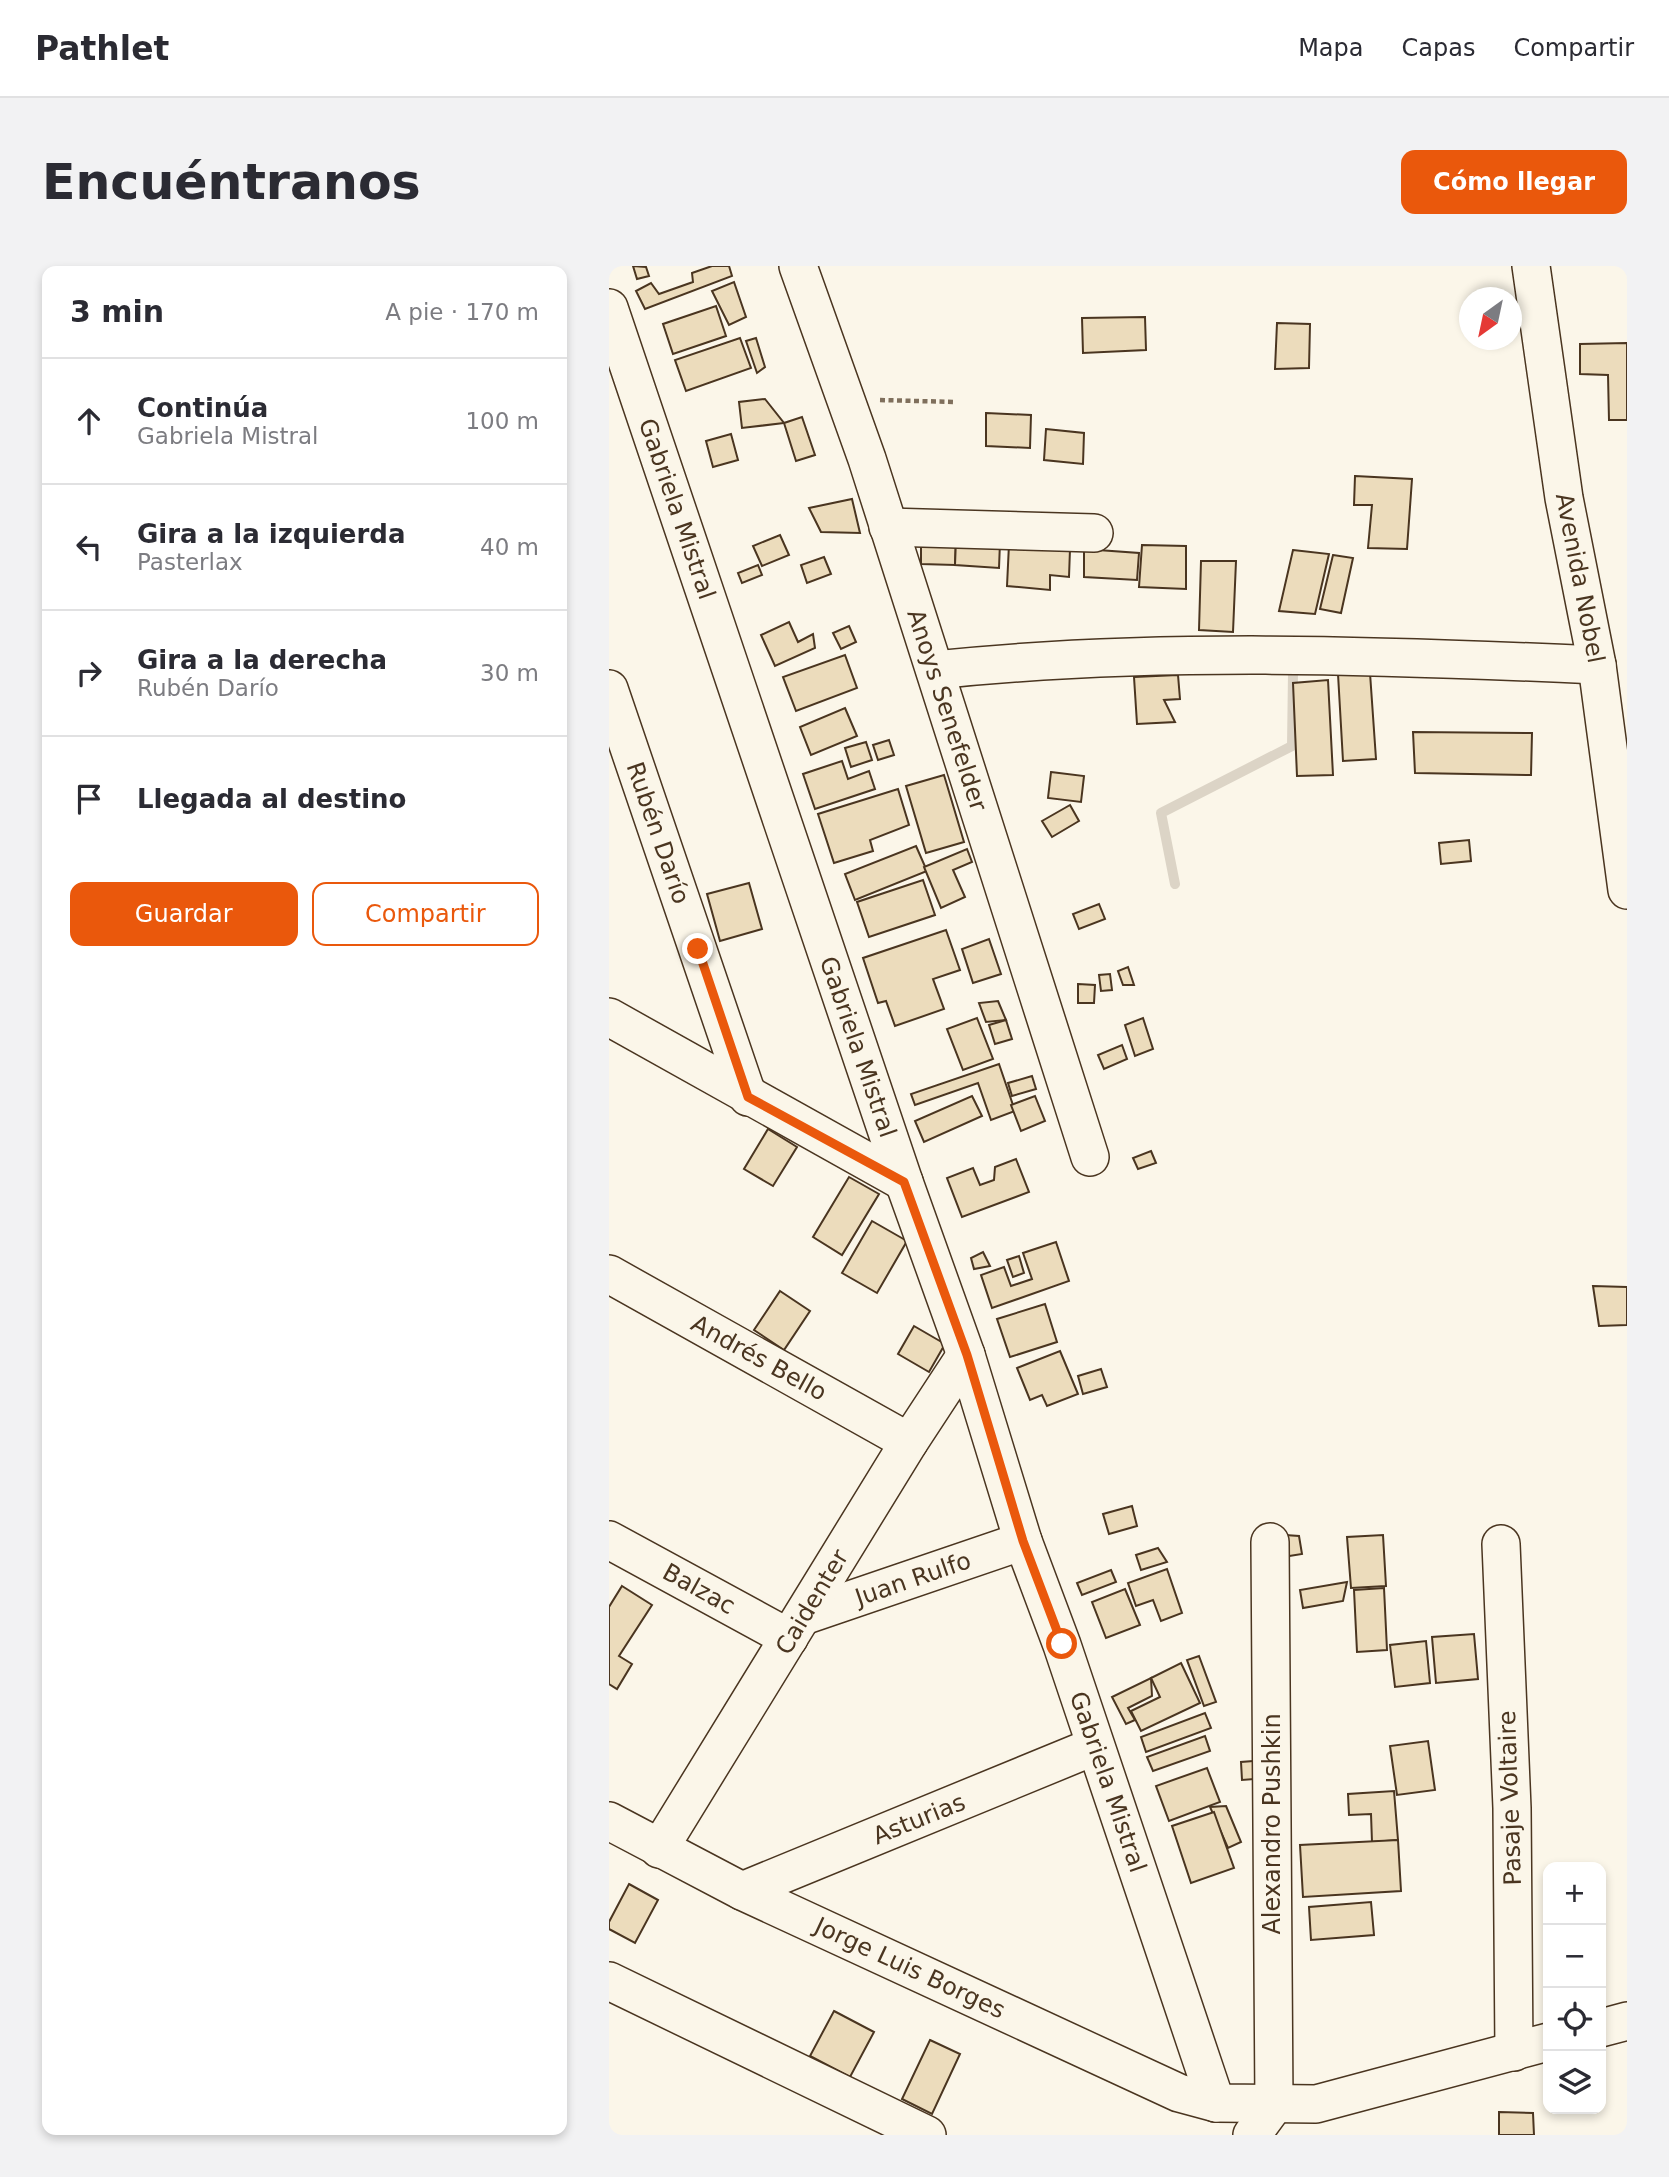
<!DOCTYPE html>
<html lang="es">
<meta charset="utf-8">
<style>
:root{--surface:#fff;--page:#f2f2f3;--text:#2b2b33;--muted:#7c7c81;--line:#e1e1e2;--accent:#ea580c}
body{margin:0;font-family:"DejaVu Sans",sans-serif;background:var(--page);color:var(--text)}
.controls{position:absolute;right:21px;bottom:21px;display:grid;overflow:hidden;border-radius:14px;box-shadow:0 4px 10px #0003}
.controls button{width:63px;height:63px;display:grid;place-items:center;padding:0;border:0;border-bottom:2px solid var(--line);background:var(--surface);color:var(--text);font:35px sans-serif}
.compass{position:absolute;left:850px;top:21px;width:63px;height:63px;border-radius:50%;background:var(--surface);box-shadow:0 4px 10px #0003;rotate:213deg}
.stop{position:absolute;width:21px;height:21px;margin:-16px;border:5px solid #ea580c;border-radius:50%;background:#fff}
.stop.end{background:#ea580c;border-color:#fff;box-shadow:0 2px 7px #0008}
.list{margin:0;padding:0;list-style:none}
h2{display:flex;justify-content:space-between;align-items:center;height:91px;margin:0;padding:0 28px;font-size:30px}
h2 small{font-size:23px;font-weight:400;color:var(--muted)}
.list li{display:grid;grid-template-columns:46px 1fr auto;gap:21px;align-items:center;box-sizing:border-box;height:126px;padding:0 28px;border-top:2px solid var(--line)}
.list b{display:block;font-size:26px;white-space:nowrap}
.list p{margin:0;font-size:23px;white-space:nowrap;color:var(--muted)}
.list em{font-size:23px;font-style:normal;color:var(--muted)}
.actions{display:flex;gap:14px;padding:21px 28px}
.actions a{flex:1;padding:16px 0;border:2px solid var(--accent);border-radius:14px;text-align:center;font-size:24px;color:var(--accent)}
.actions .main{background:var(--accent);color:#fff}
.icon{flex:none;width:38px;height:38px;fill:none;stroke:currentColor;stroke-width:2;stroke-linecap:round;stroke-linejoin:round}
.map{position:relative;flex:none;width:1018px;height:1869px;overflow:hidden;border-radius:14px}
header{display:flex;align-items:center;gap:42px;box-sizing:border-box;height:98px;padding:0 35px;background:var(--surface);border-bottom:2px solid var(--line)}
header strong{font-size:33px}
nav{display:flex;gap:38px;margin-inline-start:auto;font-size:24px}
.intro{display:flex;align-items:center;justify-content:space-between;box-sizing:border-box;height:168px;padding:0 42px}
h1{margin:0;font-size:49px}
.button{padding:18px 32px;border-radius:14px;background:var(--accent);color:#fff;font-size:24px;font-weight:700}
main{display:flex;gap:42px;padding:0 42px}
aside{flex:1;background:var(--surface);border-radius:14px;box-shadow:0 4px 10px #0003}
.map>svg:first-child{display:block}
</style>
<header>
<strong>Pathlet</strong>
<nav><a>Mapa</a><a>Capas</a><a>Compartir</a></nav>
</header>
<div class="intro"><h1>Encuéntranos</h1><a class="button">Cómo llegar</a></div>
<main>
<aside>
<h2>3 min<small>A pie · 170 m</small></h2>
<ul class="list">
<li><svg class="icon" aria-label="ahead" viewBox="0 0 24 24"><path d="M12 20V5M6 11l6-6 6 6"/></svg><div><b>Continúa</b><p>Gabriela Mistral</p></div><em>100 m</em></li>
<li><svg class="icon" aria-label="left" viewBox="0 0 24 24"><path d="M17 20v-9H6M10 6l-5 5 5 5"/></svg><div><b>Gira a la izquierda</b><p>Pasterlax</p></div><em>40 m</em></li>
<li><svg class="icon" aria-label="right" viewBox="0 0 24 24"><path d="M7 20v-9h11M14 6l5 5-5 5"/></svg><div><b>Gira a la derecha</b><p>Rubén Darío</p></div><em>30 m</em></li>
<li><svg class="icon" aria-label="arrive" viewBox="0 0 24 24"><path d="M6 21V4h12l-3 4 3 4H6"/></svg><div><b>Llegada al destino</b></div></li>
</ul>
<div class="actions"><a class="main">Guardar</a><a>Compartir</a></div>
</aside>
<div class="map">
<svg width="1018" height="1869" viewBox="0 0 1018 1869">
<rect width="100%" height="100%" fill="#fbf6e9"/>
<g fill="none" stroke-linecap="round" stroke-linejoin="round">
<!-- stream -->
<path stroke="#dcd4c6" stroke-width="10" d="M566 618 552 547 683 480 684 407"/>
</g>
<!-- building -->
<g fill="#ecdcbc" stroke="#4a3520" stroke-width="2">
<path d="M24 0 37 1 40 10 28 13Z"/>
<path d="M103 0H120L123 10 36 43 27 25 42 17 50 28 84 16 83 7Z"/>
<path d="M125 16 137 51 120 59 103 25Z"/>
<path d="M107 40 117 70 64 88 54 58Z"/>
<path d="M536 51 537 84 474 87 473 52Z"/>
<path d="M668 57 701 58 700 102 666 103Z"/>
<path d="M131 72 142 102 77 125 66 94Z"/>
<path d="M147 72 156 101 148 107 137 75Z"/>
<path d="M1018 77V154H1000L999 109 971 108V78Z"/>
<path d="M156 133 175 157 133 162 130 136Z"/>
<path d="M377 147 422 149 421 182 377 180Z"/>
<path d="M193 151 206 189 187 195 175 157Z"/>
<path d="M437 163 475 167 474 198 435 194Z"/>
<path d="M122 168 129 194 104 201 97 175Z"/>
<path d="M746 210 803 213 798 283 759 282 763 239H745Z"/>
<path d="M243 233 251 267 212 266 200 242Z"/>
<path d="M171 269 180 289 153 300 144 280Z"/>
<path d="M312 271 347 273 346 299 312 298Z"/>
<path d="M347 273 391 276 390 302 346 299Z"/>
<path d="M400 278 461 283 460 311 441 309V324L398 320Z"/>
<path d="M533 279 577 280V323L530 321Z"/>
<path d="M475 283 530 287 528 314 475 311Z"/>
<path d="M684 284 720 288 706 348 670 345Z"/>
<path d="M724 289 744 292 732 347 711 343Z"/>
<path d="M215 291 222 308 198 317 192 299Z"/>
<path d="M592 295H627L624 366 590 364Z"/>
<path d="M149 299 153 309 133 317 129 307Z"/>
<path d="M180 356 189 376 204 368 206 382 166 400 152 369Z"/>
<path d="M240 360 247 376 232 383 224 367Z"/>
<path d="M236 389 248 422 187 445 174 411Z"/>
<path d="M761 407 767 493 734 495 729 408Z"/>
<path d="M569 409 571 433 555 434 566 456 528 458 525 411Z"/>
<path d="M719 414 724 509 688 510 684 417Z"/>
<path d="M236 442 248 470 202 489 191 461Z"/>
<path d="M804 466 923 467 922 509 806 507Z"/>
<path d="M280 474 285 489 269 494 264 479Z"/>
<path d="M257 476 263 494 242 501 236 482Z"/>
<path d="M233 495 239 513 260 505 266 523 206 543 194 508Z"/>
<path d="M442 506 475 510 472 536 439 532Z"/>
<path d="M335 509 355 576 317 587 297 520Z"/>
<path d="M289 523 300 559 261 574 264 585 225 597 209 548Z"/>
<path d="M461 539 470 555 443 571 433 555Z"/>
<path d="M860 574 862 595 832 598 830 577Z"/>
<path d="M307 580 318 605 246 634 236 608Z"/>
<path d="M358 583 363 596 344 604 356 631 332 642 315 601Z"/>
<path d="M314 614 326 649 260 671 248 636Z"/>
<path d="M140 617 153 663 111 675 98 628Z"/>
<path d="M490 638 496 653 470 663 464 648Z"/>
<path d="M337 664 351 704 324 713 335 743 286 760 277 735 269 737 254 692Z"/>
<path d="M380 673 392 708 364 717 353 683Z"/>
<path d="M519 701 525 719H514L509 705Z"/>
<path d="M501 708 503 724 492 725 490 709Z"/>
<path d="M469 718 486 719 485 737H469Z"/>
<path d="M389 735 397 754 377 756 370 737Z"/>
<path d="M368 752 384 793 354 804 338 763Z"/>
<path d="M534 752 544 783 526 790 516 759Z"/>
<path d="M397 754 403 773 386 778 380 759Z"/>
<path d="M513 779 518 793 495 803 489 789Z"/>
<path d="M390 798 406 845 382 854 369 817 306 839 302 828Z"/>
<path d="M423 810 427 823 403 830 399 817Z"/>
<path d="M363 830 373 850 315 876 306 855Z"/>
<path d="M426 830 436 855 412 865 402 839Z"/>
<path d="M159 863 188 881 164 920 135 903Z"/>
<path d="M542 885 547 897 529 903 524 892Z"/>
<path d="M407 893 420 926 353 951 338 912 364 902 371 919 385 914 386 901Z"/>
<path d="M240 911 270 928 233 989 204 971Z"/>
<path d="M263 955 298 975 268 1027 233 1007Z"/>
<path d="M447 976 460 1015 383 1042 372 1009 395 1001 402 1020 423 1013 414 987Z"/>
<path d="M374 986 381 1000 365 1003 362 992Z"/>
<path d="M410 990 415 1007 404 1011 398 994Z"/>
<path d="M984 1020 1018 1021V1059L990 1060Z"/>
<path d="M171 1025 201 1045 175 1084 145 1064Z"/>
<path d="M436 1038 448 1076 401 1091 388 1053Z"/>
<path d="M305 1060 336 1078 320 1106 289 1088Z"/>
<path d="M451 1085 469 1128 438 1140 433 1129 421 1134 408 1102Z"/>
<path d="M492 1103 498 1121 474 1128 469 1110Z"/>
<path d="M523 1240 528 1260 500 1268 494 1248Z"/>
<path d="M676 1269 690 1270 693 1288 674 1291Z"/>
<path d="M774 1269 777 1320 742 1322 738 1271Z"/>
<path d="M549 1282 558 1296 532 1304 527 1289Z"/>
<path d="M558 1303 573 1347 552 1355 544 1334 527 1340 519 1317Z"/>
<path d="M502 1304 507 1316 473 1329 468 1317Z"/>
<path d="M738 1316 734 1335 694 1342 691 1324Z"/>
<path d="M13 1320 43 1339 10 1390 23 1398 8 1423 0 1418V1341Z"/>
<path d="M775 1322 778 1384 748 1386 745 1324Z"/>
<path d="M516 1323 531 1359 497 1372 483 1336Z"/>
<path d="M865 1368 869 1413 827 1417 823 1371Z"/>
<path d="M817 1375 821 1417 786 1421 781 1379Z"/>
<path d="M590 1390 607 1436 595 1440 578 1394Z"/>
<path d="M572 1397 591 1437 532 1465 522 1445 551 1431 542 1412Z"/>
<path d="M542 1412 543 1430 519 1442 526 1454 517 1458 503 1431Z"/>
<path d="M596 1447 602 1462 537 1486 532 1471Z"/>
<path d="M596 1470 601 1485 544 1505 538 1491Z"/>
<path d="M819 1475 826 1524 788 1529 781 1480Z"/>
<path d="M657 1494 658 1512 633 1514 632 1496Z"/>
<path d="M598 1502 611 1536 560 1555 547 1520Z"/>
<path d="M785 1525 789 1574 763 1576 762 1548 740 1549 739 1528Z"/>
<path d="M617 1540 632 1576 619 1582 601 1541Z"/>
<path d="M605 1546 625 1602 582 1617 563 1560Z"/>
<path d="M789 1574 792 1625 694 1631 691 1579Z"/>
<path d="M20 1618 49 1634 26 1677 0 1663V1656Z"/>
<path d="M762 1636 765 1669 702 1674 700 1641Z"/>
<path d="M225 1745 265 1766 241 1811 201 1790Z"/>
<path d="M321 1774 351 1788 323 1848 293 1833Z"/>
<path d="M890 1846 924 1847 925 1869H890Z"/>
</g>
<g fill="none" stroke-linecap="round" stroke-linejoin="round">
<defs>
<g id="minor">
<path d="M189 0 258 193 481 891"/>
<path d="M922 0 955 232 988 399 1018 624"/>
<path d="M0 42 295 916 357 1089 414 1275 453 1379 607 1837"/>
<path d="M279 261 485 267"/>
<path d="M326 404C545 381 768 389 988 399"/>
<path d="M0 423 139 831"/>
<path d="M0 751 295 916"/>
<path d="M0 1008 300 1176"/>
<path d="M0 1274 180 1372"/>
<path d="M892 1278 903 1542 905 1786"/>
<path d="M194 1350 414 1275"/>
<path d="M0 1555 133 1625 570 1827 607 1837 707 1838 939 1776"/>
<path d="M50 1583 300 1176 357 1089"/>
<path d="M133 1625 486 1480"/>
<path d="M0 1715 318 1869"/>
<path d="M992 1762 1018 1755"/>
<path d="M643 1869 665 1839 661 1276"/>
</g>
</defs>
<!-- minor casing -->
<use href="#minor" stroke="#4a3520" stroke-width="40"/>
<!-- path -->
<path stroke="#7f6f5c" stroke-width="4.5" stroke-dasharray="5 3.5" stroke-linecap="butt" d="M271 134 346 136"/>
<!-- minor -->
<use href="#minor" stroke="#fbf6e9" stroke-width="37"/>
</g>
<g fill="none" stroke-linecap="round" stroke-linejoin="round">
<!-- route -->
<path stroke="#ea580c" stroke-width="9" d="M89 683 139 831 295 916 358 1089 414 1275 453 1378"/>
</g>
<g text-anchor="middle" stroke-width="5" stroke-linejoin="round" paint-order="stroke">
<!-- street labels -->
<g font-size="24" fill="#4a3520" stroke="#fbf6e9">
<text transform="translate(68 243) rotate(71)" y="8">Gabriela Mistral</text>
<text transform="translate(971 312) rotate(79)" y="8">Avenida Nobel</text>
<text transform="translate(338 444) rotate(72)" y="8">Anoys Senefelder</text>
<text transform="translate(49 567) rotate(71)" y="8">Rubén Darío</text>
<text transform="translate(249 781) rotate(71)" y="8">Gabriela Mistral</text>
<text transform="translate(150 1092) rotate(29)" y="8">Andrés Bello</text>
<text transform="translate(304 1313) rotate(-19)" y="8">Juan Rulfo</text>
<text transform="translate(90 1323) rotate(29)" y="8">Balzac</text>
<text transform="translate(203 1336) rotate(-59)" y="8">Caidenter</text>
<text transform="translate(499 1516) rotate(71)" y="8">Gabriela Mistral</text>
<text transform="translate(901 1532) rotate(-92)" y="8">Pasaje Voltaire</text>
<text transform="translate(310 1553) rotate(-22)" y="8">Asturias</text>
<text transform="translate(663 1558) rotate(-90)" y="8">Alexandro Pushkin</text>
<text transform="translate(301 1702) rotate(25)" y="8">Jorge Luis Borges</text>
</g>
</g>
</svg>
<div class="controls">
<button>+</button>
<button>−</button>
<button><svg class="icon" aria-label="locate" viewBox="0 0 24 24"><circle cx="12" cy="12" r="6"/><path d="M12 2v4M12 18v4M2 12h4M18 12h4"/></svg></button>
<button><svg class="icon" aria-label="layers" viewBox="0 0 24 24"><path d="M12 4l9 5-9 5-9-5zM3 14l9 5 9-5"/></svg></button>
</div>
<svg class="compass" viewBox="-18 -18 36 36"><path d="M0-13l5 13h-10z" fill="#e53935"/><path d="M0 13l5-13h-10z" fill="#7c7c81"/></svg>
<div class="stop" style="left:453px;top:1378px"></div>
<div class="stop end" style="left:89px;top:683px"></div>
</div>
</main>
